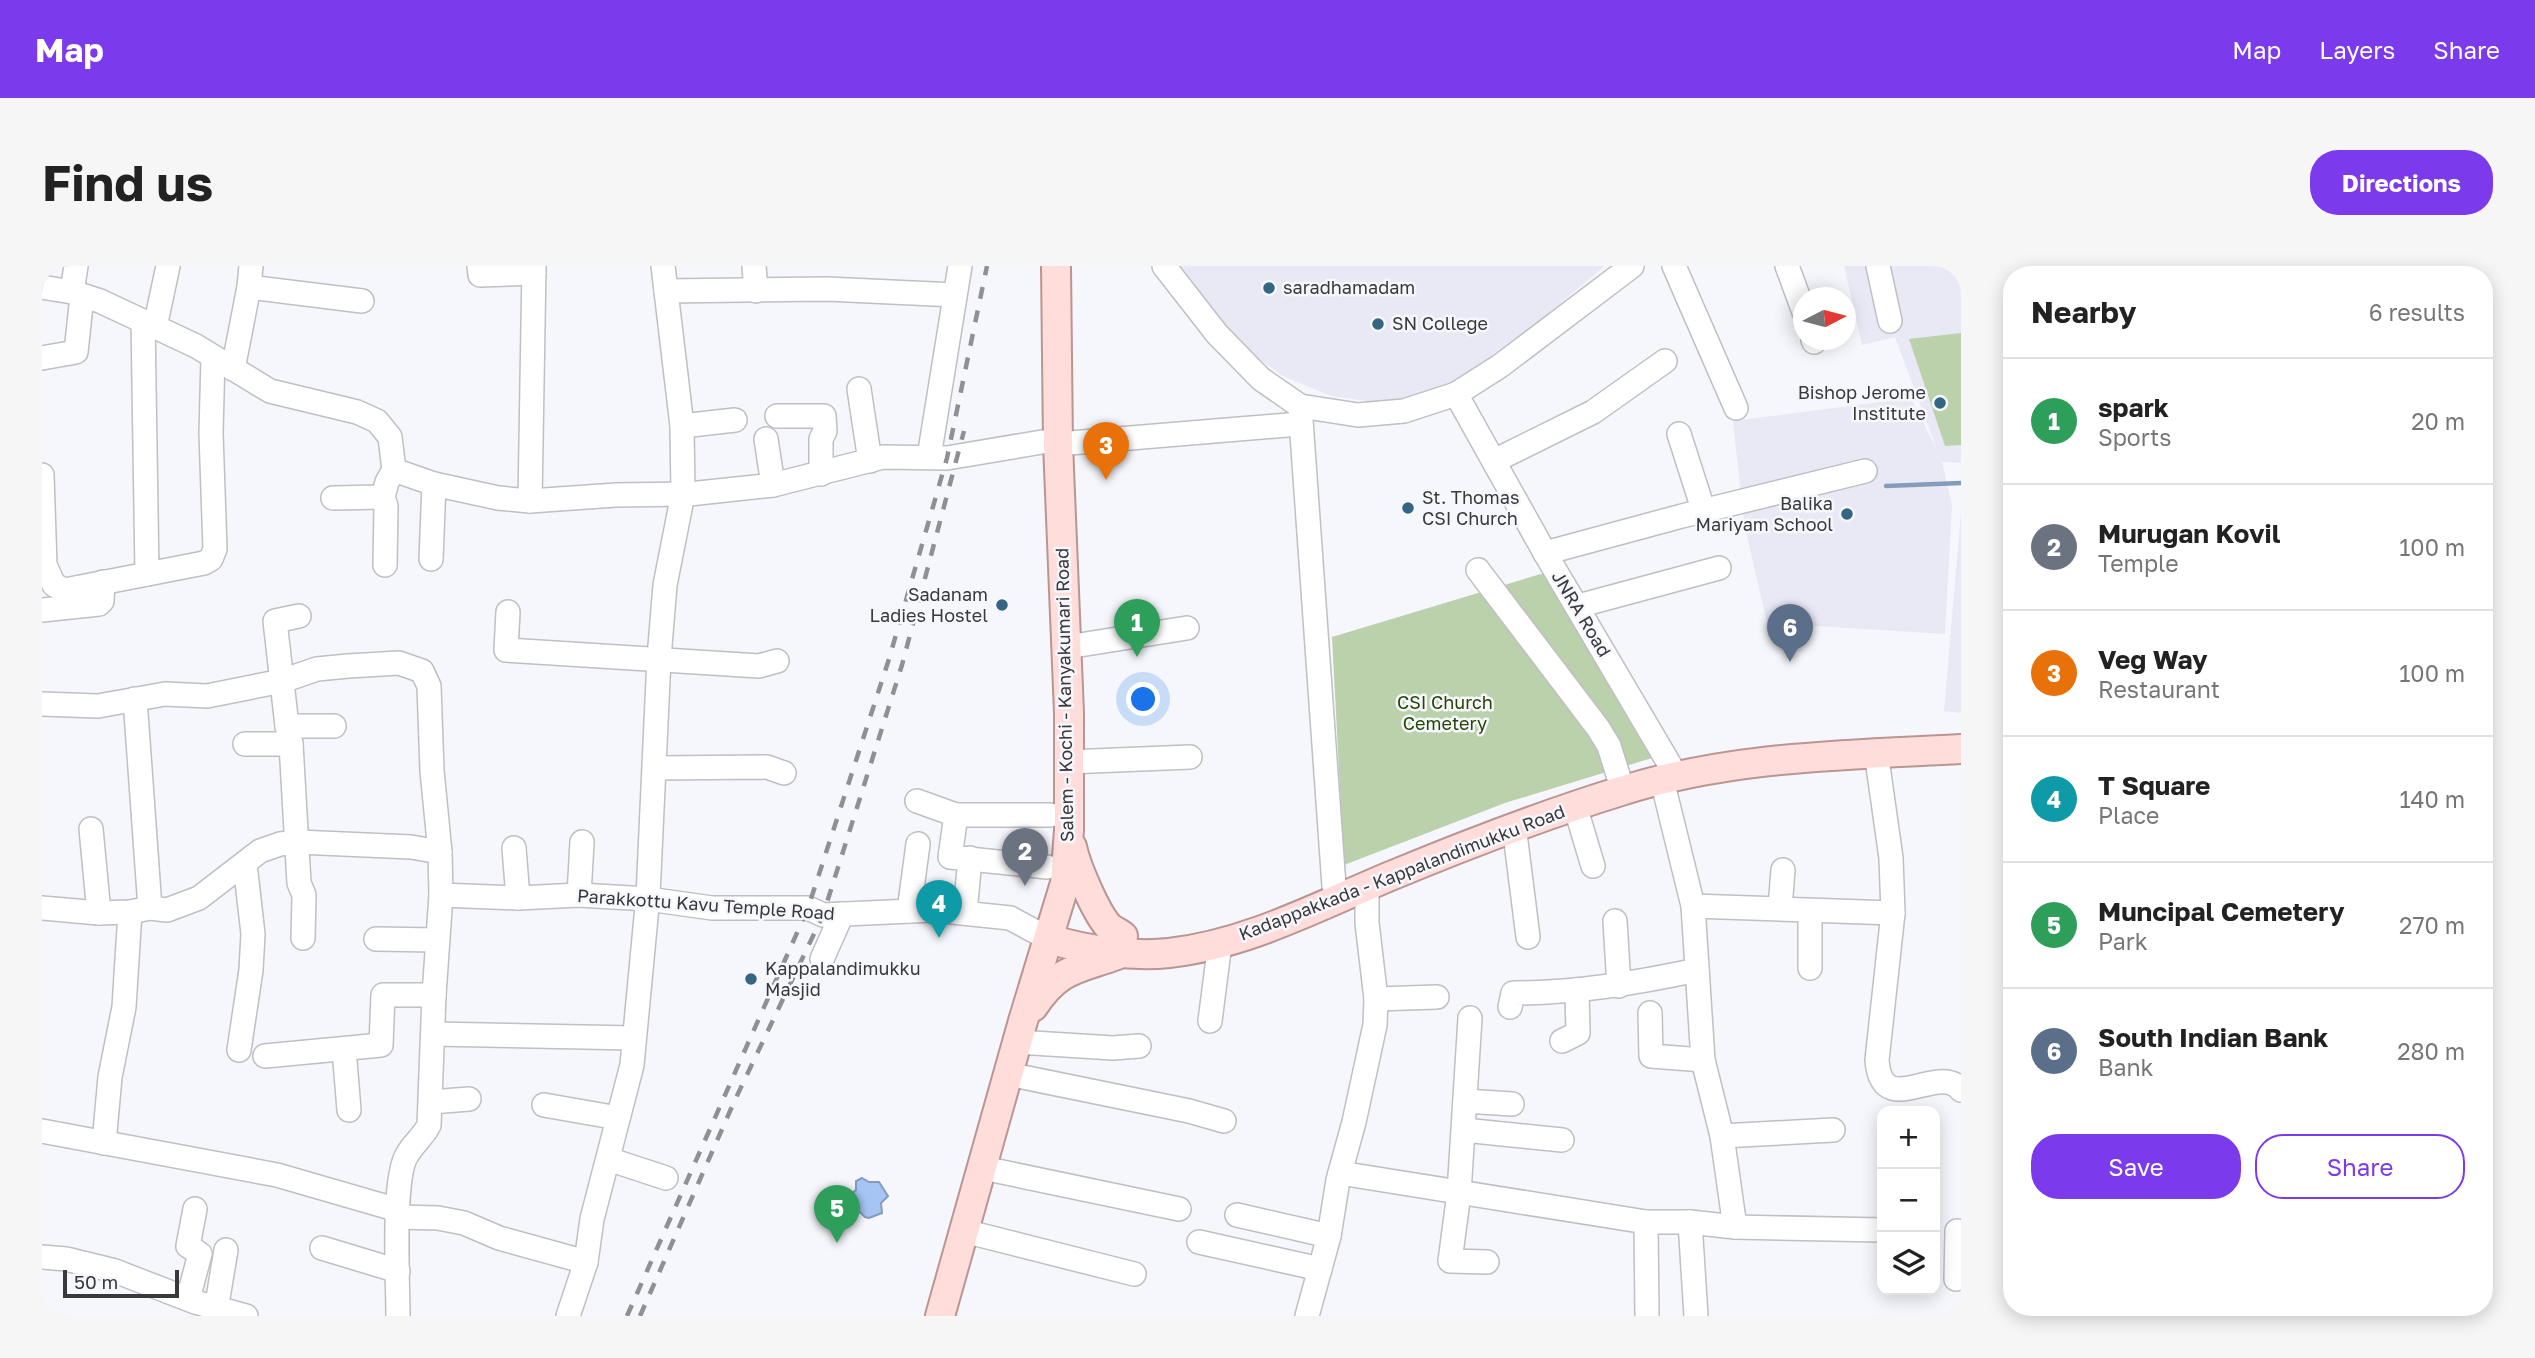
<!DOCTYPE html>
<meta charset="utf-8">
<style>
:root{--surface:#fff;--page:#f6f6f6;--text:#222;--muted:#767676;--line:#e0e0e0;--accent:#7c3aed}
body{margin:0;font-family:"Golos Text",sans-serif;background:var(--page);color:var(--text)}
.controls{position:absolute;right:21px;bottom:21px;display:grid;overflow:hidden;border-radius:14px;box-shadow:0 4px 18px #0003}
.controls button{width:63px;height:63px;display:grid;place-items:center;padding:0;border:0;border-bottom:2px solid var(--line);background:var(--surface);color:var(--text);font:35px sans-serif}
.compass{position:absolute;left:1751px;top:21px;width:63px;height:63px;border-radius:50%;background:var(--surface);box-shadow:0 4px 18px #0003;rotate:84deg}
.scale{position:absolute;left:21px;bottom:18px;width:116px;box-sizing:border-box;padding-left:7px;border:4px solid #39393b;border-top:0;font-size:19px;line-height:24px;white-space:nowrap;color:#39393b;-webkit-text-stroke:5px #f6f7fc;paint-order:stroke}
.you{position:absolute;left:1102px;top:434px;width:24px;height:24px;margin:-18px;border:5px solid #fff;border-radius:50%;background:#1a73e8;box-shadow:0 0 0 10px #1a73e833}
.badge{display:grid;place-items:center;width:46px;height:46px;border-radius:50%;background:var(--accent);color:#fff;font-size:23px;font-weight:700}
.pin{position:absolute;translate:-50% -58px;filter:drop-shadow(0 2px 4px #0008)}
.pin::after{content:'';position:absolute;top:37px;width:24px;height:21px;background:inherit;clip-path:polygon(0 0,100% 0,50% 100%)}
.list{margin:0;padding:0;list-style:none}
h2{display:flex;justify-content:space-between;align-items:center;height:91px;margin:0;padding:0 28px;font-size:30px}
h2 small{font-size:23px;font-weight:400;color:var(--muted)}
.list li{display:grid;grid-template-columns:46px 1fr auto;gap:21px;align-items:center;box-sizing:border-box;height:126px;padding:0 28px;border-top:2px solid var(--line)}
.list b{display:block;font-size:26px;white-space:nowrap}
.list p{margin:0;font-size:23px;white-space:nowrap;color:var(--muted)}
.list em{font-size:23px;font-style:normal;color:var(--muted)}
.actions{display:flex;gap:14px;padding:21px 28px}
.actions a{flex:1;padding:16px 0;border:2px solid var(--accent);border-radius:28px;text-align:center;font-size:24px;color:var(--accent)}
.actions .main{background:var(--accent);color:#fff}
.icon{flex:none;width:38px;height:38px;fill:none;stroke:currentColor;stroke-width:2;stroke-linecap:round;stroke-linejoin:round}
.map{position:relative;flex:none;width:1919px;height:1050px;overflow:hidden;border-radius:28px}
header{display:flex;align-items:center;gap:42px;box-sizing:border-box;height:98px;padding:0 35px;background:var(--accent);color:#fff}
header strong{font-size:33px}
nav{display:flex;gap:38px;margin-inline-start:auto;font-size:24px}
.intro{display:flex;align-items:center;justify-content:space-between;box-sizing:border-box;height:168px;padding:0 42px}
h1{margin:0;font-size:49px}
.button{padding:18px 32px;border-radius:28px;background:var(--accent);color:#fff;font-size:24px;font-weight:700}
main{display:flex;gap:42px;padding:0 42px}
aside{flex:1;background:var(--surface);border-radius:28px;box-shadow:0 4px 18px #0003}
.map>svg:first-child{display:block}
</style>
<header>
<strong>Map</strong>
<nav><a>Map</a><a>Layers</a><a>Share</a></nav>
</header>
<div class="intro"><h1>Find us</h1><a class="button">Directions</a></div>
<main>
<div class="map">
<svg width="1919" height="1050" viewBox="0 0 1919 1050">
<rect width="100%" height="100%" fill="#f6f7fc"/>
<!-- built -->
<g fill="#e8e9f5">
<path d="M1137 0H1563L1412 126 1339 137 1289 130 1241 110 1188 72Z"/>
<path d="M1802 0H1919V197L1900 196 1910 239 1903 368 1725 357 1702 257 1691 155 1869 132 1895 184 1853 71 1820 79Z"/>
<path d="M1919 245V447L1902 445Z"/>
</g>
<!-- green -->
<g fill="#bbd1ac">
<path d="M1919 67V179L1903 180 1867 73Z"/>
<path d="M1502 307 1610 492 1463 537 1302 599 1290 371Z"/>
</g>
<!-- water -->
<path fill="#a6c5f4" stroke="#859bbc" stroke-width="2" d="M820 912 827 916H837L846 930 839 937 840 947 827 952 823 951 818 946 813 947 811 937 807 933V929L814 924V915Z"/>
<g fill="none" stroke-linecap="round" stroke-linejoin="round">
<!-- stream -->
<path stroke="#859bbc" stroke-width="4.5" d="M1844 220 1919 217"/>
<defs>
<g id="minor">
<path d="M437 0 438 9 492 7"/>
<path d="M712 0 714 25"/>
<path d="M1122 0 1175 68 1219 113 1258 140 1316 149 1362 145 1414 128 1458 100 1590 0"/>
<path d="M1632 0 1694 142"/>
<path d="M1745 0 1762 46"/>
<path d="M1836 0 1848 55"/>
<path d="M0 21 30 26 58 35 154 80 228 125 315 146 335 155 348 171 352 204 392 218 456 232 488 235 574 229 647 228 731 219 841 191 905 192 1000 176"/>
<path d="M207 21 320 35"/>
<path d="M624 25 785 23 913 29"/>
<path d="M30 26 34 0"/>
<path d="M101 55 105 308"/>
<path d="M113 61 126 0"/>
<path d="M1771 74 1772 76"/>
<path d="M0 92 34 86 40 30"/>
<path d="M191 103 207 21 209 0"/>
<path d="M817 123 828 195"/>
<path d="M1414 128 1503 287 1628 499"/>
<path d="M1258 140 1292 620"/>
<path d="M735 150H782L783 165 779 173V208"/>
<path d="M640 160 693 154"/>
<path d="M1637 168 1662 246"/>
<path d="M724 173 731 219"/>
<path d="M1016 178 1258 158"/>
<path d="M887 191 918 0"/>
<path d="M1452 195 1551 146 1623 95"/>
<path d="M0 209 3 299 12 319 23 324 162 297 169 293 173 283 169 167 171 91"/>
<path d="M291 232 341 231"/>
<path d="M488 235 492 0"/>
<path d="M1503 287 1640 250 1823 205"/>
<path d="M389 293 392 218"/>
<path d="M343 299 344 240 341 231 345 216 352 204"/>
<path d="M1436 304 1556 462 1567 480 1577 512"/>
<path d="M1536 340 1677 302"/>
<path d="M0 344 57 338 60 335 61 316"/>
<path d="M466 346 464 384 717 400 735 395"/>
<path d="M257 350 233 355 245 460 249 478 257 617 262 629 261 672"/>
<path d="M1025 381 1145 362"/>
<path d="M93 433 108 642"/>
<path d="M0 438 56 440 123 428 165 430 240 415 275 403 306 400 357 397 380 405 387 420 390 505 398 586"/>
<path d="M245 460H292"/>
<path d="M203 478H249"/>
<path d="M1834 486 1849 592 1851 647 1835 794C1840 856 1897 795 1919 824"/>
<path d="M1026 496 1148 491"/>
<path d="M613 502 725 501 742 507"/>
<path d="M1620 514 1651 640 1661 794 1680 870 1693 961"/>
<path d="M875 535 914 549"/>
<path d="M1533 540 1551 600"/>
<path d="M1472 560 1486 671"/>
<path d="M49 563 57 647"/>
<path d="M472 582 476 632"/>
<path d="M1005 601 908 591 914 549H1008"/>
<path d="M537 629 540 576"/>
<path d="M1651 640 1851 647"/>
<path d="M0 642 57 647 88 646 108 642 125 644 157 632 218 585 238 578 256 576 369 581 398 586 399 629 476 632 537 629 606 633 670 642H766L781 649 891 644 968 652 1007 673"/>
<path d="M1738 642 1741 604"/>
<path d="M867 645 876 578"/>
<path d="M923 647 928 592"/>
<path d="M1573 655 1577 720"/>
<path d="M334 673 395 674"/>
<path d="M780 693 800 648"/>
<path d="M1768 702V646"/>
<path d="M1334 733 1395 731"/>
<path d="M1468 741 1471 727C1534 727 1594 717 1655 704"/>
<path d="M1608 747 1609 790 1661 794"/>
<path d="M1428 752 1417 927 1408 995 1445 996"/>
<path d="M1168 755 1178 677"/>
<path d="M391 768 592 772"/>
<path d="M1520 775 1536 767 1535 724"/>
<path d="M975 776 1071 782 1097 780"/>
<path d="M302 783 307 844"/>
<path d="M197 784 209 704 211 668 203 598"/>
<path d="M223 790 339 779 341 729H392"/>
<path d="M966 808 1147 845 1182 855"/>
<path d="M1423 835 1470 838"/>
<path d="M389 836 427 833"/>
<path d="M502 839 576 852"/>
<path d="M1422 864 1520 874"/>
<path d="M0 865 235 909 356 944"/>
<path d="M1680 870 1791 864"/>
<path d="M62 877 68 811 82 741 88 646"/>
<path d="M566 893 624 912"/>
<path d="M941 902 1137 943"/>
<path d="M1298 907 1604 956H1648L1693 961 1840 964"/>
<path d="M1195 949 1287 970"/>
<path d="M355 951 396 952 422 957 457 972 544 996"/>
<path d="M1604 956 1605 1050"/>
<path d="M1648 956 1654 1050"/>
<path d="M922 965 1092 1008"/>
<path d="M1157 976 1278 1003"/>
<path d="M280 982 356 1005"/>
<path d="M0 991 24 993 73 1005 153 1036 204 1050"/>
<path d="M1914 1013 1915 965"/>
<path d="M146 1033 158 988 146 980 153 943"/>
<path d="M173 1050 184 984"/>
<path d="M356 1050C356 1018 350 912 365 889 371 878 381 871 387 859L392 729 399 629"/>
<path d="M526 1050 544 996 550 953 590 799 606 630 617 392 623 319 641 228 640 160 621 0"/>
<path d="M1265 1050 1287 970 1296 914 1312 856 1333 759 1334 733 1325 657V620"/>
</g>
<g id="major">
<path d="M1030 581C1034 600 1054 647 1067 661 1071 664 1077 667 1081 670"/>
<path d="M1007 673C1044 684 1089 691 1127 687 1207 678 1278 639 1351 609 1426 578 1501 549 1579 525 1689 490 1805 489 1919 483"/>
<path d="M991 741C1017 702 1034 704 1075 689"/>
<path d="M898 1050 981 755 1023 617 1027 564V447L1016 178 1014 0"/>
</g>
</defs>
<!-- minor casing -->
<use href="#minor" stroke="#bfbfc4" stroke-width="26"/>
<!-- major casing -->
<use href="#major" stroke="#ba9592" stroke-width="32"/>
<!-- minor -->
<use href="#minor" stroke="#fff" stroke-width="23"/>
<!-- major -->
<use href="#major" stroke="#ffddda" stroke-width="28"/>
<!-- rail -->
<g stroke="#8f9093" stroke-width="4.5" stroke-dasharray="12 12" stroke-linecap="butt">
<path d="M585 1050 766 642 847 393 905 192 945 0"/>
<path d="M598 1050 692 836 781 649 860 399 922 165"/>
</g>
</g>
<!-- markers -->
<g fill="#346684" stroke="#f6f7fc" stroke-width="2.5">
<circle cx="1227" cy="22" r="7"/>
<circle cx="1336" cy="58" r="7"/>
<circle cx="1898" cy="137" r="7"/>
<circle cx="1366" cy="242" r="7"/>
<circle cx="1805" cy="248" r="7"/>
<circle cx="960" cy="339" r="7"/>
<circle cx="709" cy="713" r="7"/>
</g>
<g text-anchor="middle" stroke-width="5" stroke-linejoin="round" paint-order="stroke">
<!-- poi labels -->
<g font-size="18" fill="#39393b" stroke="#f6f7fc" text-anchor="start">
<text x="1241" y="28">saradhamadam</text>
<text x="1350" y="64">SN College</text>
<text x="1884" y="133" text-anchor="end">Bishop Jerome<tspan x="1884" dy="21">Institute</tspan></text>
<text x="1380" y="238">St. Thomas<tspan x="1380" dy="21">CSI Church</tspan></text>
<text x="1791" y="244" text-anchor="end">Balika<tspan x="1791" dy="21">Mariyam School</tspan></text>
<text x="946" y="335" text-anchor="end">Sadanam<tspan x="946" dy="21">Ladies Hostel</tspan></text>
<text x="723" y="709">Kappalandimukku<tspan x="723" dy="21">Masjid</tspan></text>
</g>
<!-- street labels -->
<g font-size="18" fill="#39393b" stroke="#f6f7fc">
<text transform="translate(1539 348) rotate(59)" y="6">JNRA Road</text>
<text transform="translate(1023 429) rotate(-91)" y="6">Salem - Kochi - Kanyakumari Road</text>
<text transform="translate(1360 607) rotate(-21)" y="6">Kadappakkada - Kappalandimukku Road</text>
<text transform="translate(664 639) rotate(4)" y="6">Parakkottu Kavu Temple Road</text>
</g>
<!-- park labels -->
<g font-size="18" fill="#264501" stroke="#f6f7fc">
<text x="1403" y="443">CSI Church<tspan x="1403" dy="21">Cemetery</tspan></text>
</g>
</g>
</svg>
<div class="controls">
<button>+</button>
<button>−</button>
<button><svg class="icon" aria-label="layers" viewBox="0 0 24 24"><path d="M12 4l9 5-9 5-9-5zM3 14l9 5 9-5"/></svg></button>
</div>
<svg class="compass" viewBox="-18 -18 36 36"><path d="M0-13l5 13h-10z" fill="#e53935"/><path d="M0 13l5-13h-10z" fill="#767676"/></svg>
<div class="scale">50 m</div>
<div class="you"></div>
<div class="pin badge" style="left:1095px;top:391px;background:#2e9e5b">1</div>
<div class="pin badge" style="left:983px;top:620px;background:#6b7280">2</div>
<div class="pin badge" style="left:1064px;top:214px;background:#e8710a">3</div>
<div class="pin badge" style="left:897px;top:672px;background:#0f9aa8">4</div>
<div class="pin badge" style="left:795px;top:977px;background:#2e9e5b">5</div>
<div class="pin badge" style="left:1748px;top:396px;background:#5c6f8a">6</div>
</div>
<aside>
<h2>Nearby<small>6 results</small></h2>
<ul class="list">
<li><span class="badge" style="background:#2e9e5b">1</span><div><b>spark</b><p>Sports</p></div><em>20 m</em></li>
<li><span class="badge" style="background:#6b7280">2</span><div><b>Murugan Kovil</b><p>Temple</p></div><em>100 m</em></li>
<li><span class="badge" style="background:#e8710a">3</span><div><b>Veg Way</b><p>Restaurant</p></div><em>100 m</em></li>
<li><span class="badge" style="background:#0f9aa8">4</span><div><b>T Square</b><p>Place</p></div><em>140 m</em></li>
<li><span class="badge" style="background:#2e9e5b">5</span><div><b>Muncipal Cemetery</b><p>Park</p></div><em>270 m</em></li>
<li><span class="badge" style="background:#5c6f8a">6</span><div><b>South Indian Bank</b><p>Bank</p></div><em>280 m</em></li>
</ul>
<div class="actions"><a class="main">Save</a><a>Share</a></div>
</aside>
</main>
